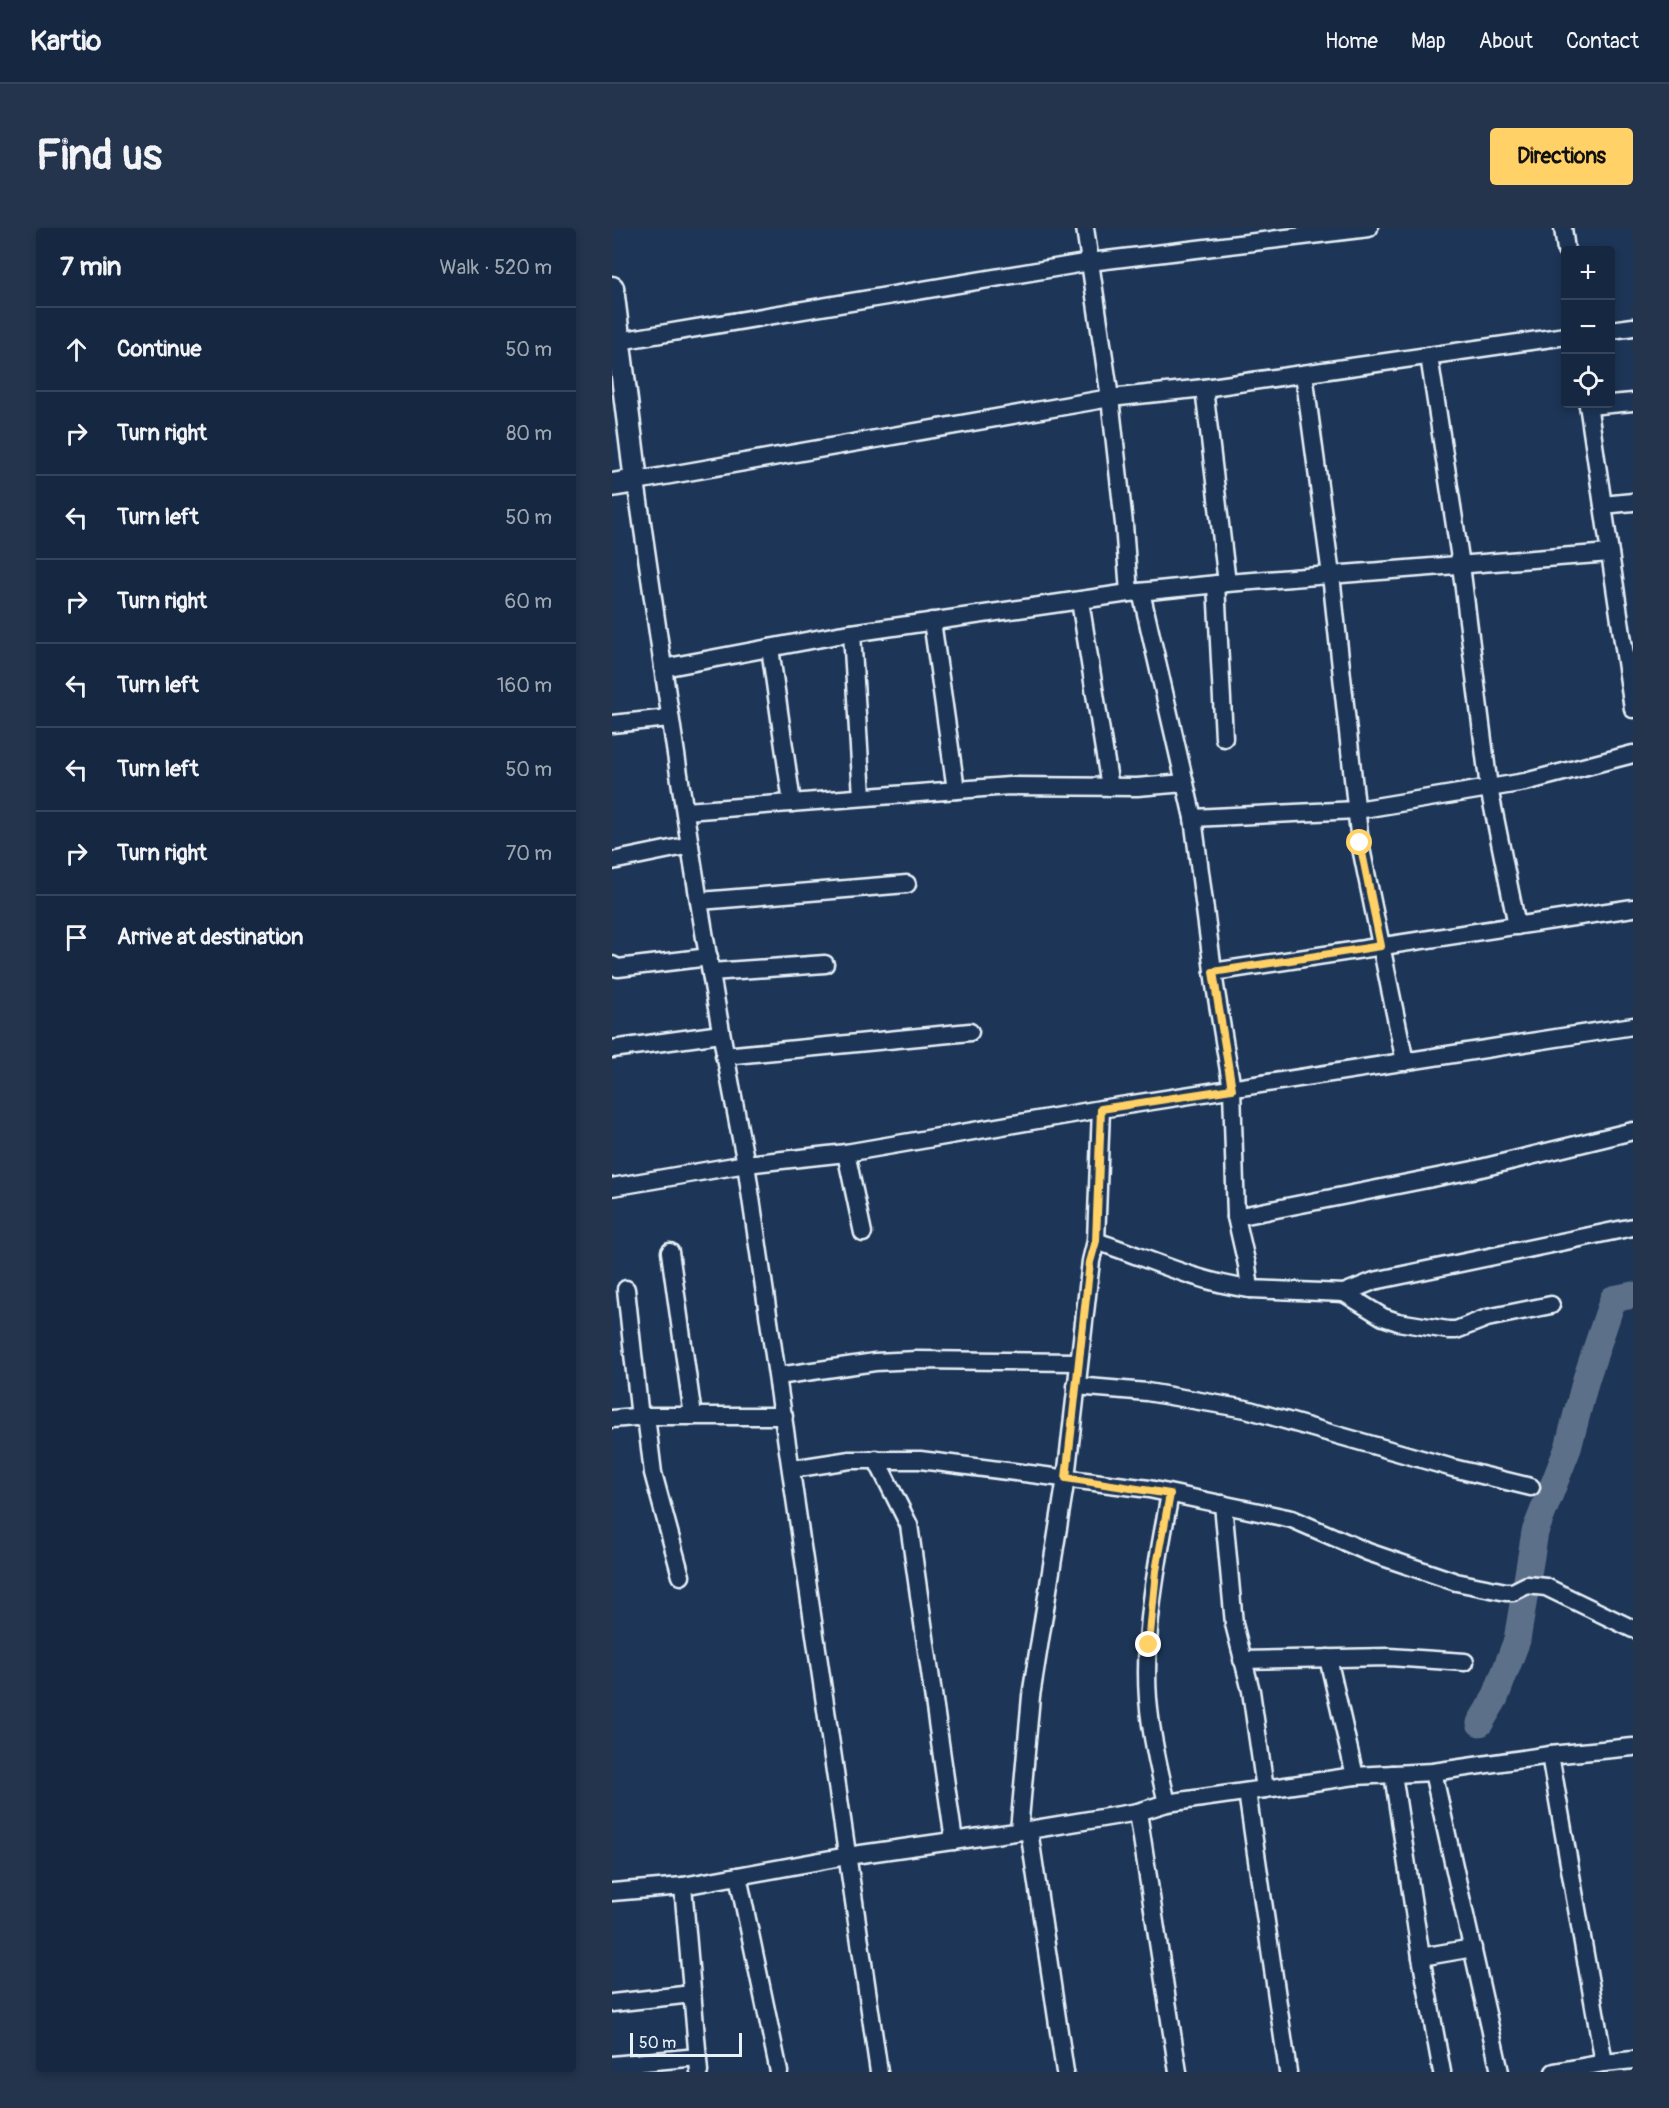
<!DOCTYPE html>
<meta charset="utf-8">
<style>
:root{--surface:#162841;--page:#23344c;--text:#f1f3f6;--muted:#9ea6b1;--line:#35445a;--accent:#ffd166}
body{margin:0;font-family:Pangolin,sans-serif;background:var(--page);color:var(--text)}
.controls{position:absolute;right:18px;top:18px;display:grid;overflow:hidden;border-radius:6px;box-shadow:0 3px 9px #0003}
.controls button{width:54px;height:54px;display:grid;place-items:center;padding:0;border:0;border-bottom:2px solid var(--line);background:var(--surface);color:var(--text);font:30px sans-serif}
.scale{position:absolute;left:18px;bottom:15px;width:112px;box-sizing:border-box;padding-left:6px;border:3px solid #e8f1f8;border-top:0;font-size:16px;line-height:21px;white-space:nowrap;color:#e8f1f8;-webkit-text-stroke:4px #1d3557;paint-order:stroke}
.stop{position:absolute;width:18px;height:18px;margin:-14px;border:4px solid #ffd166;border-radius:50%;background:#fff}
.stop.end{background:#ffd166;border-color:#fff;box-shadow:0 2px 6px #0008}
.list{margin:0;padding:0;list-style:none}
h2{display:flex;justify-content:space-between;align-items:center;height:78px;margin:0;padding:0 24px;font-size:26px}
h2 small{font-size:20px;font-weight:400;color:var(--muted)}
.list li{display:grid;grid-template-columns:39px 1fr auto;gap:18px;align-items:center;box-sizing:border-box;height:84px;padding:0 24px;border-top:2px solid var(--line)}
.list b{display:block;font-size:22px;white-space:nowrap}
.list em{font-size:20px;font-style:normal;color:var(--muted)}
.icon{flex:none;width:33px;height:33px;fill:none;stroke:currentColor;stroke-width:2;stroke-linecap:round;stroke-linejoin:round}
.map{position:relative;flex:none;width:1021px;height:1844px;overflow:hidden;border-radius:6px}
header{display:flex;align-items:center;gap:36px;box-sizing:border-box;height:84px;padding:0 30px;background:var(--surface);border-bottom:2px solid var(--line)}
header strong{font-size:28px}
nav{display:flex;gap:33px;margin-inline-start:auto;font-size:21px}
.intro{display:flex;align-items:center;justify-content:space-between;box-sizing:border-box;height:144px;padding:0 36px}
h1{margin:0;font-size:42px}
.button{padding:15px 27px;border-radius:6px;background:var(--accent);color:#111;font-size:21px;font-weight:700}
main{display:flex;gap:36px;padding:0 36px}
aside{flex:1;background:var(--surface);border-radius:6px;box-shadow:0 3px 9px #0003}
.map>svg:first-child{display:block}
</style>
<header>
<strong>Kartio</strong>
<nav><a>Home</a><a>Map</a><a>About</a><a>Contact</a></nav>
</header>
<div class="intro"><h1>Find us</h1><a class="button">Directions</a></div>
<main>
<aside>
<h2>7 min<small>Walk · 520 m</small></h2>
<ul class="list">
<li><svg class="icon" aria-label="ahead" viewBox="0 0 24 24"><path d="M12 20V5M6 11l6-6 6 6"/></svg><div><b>Continue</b></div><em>50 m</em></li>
<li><svg class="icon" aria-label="right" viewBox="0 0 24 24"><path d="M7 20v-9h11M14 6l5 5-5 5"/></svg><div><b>Turn right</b></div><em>80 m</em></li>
<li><svg class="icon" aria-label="left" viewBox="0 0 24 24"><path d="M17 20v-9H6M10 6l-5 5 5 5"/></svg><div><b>Turn left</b></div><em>50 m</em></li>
<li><svg class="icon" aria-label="right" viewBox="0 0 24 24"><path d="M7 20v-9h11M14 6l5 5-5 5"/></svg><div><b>Turn right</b></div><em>60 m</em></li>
<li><svg class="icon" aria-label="left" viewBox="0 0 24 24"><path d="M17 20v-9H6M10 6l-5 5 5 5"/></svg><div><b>Turn left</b></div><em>160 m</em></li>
<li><svg class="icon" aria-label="left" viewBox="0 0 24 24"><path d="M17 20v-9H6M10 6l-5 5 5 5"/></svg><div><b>Turn left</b></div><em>50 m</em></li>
<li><svg class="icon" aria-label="right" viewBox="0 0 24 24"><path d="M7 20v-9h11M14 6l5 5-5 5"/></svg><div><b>Turn right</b></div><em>70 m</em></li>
<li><svg class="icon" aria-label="arrive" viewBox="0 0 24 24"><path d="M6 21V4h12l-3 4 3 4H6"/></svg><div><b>Arrive at destination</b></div></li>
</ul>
</aside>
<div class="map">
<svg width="1021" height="1844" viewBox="0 0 1021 1844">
<rect width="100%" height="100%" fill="#1d3557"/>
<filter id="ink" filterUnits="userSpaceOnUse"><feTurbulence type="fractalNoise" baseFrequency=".0167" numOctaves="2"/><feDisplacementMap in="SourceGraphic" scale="12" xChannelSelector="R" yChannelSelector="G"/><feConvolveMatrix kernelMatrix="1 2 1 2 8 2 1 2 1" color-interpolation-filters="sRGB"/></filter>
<g filter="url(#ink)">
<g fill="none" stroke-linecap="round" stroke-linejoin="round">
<!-- river -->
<path stroke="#5d7089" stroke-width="27" d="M868 1495 883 1470 905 1412 923 1304 956 1220 974 1151 1001 1071 1021 1067"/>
<defs>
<g id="street">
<path d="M473 0 498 170 512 296 517 365"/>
<path d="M951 0 954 22"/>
<path d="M999 102 1021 99"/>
<path d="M7 113 478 34 757 0"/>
<path d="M817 128 849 337 877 560 905 698"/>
<path d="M692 146 719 347 748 615 793 834"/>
<path d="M592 160 615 355"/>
<path d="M976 176 1021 481"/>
<path d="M976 178 1021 174"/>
<path d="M991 277 1021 274"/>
<path d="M604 356 612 510"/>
<path d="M529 364 581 590 603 758 620 861 624 989 635 1037 638 1061 732 1065 762 1053 1021 999"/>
<path d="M468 373 498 559"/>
<path d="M320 393 344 562"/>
<path d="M240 405 250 568"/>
<path d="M158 420 180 575"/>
<path d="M51 440 226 407 517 365 615 355 998 325"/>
<path d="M0 496 57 490"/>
<path d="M74 583 397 558 525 559 573 555"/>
<path d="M581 590 745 582 913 554 1021 526"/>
<path d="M0 633 78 617"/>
<path d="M88 673 295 656"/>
<path d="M0 737 6 740 97 729"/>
<path d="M99 744 213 736"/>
<path d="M601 744 1021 680"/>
<path d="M0 821 109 806"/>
<path d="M112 828 358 804"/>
<path d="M234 925 251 1005"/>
<path d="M0 959 134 936 234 925 489 881 1021 798"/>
<path d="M624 989 861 942 1021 903"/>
<path d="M484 1013C535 1030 584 1054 638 1061"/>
<path d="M58 1024 81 1188"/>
<path d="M14 1061 28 1190"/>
<path d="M732 1065 771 1089 786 1094 836 1102H844L875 1090 939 1077"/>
<path d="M166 1148 263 1134 305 1132 466 1134"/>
<path d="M464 1158 535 1164 634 1181 841 1240 919 1259"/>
<path d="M34 1188 41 1245 69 1348"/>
<path d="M0 1191 34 1188H172"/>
<path d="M264 1231 297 1297 342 1613"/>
<path d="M180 1241 238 1232H308L537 1261 680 1291 756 1324 844 1354 894 1364H901L915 1357 934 1359 1021 1401"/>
<path d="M611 1276 622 1396 639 1463 653 1561"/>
<path d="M716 1430 743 1548"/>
<path d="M630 1432 777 1429 853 1434"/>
<path d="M938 1527 992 1835"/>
<path d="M821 1544 888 1844"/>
<path d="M781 1546 809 1729 830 1844"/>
<path d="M635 1564 676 1844"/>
<path d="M555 1575C547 1541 539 1507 536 1471 531 1405 546 1330 558 1266"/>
<path d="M526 1584 566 1844"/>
<path d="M417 1602 453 1844"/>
<path d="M407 1603 419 1468 454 1250 479 1033 484 1013 489 881"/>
<path d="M126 1648 167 1844"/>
<path d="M71 1658 87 1844"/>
<path d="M0 1664 71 1658 235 1628 417 1602 526 1584 555 1575 653 1561 743 1548 821 1544 938 1527 1021 1519"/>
<path d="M809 1729 861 1720"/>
<path d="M0 1775 80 1766"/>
<path d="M0 1837 86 1829"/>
<path d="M267 1844 134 936C89 710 57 481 24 253L498 170 592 160 954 108"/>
<path d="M942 1844 992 1835 1021 1832"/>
</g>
<path id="secondary" d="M0 60 24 253 0 257"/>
</defs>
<!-- street casing -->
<use href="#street" stroke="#e8f1f8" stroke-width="21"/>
<!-- secondary casing -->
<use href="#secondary" stroke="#e8f1f8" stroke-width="27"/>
<!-- street -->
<use href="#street" stroke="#1d3557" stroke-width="16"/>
<!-- secondary -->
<use href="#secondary" stroke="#1d3557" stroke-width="22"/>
</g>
</g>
<g fill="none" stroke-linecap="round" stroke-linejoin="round" filter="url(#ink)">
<!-- route -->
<path stroke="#ffd166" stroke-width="8" d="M537 1417 544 1343 558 1266 454 1250 478 1034 484 1013 489 881 620 861 601 744 769 718 748 615"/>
</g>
</svg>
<div class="controls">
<button>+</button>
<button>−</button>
<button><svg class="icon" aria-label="locate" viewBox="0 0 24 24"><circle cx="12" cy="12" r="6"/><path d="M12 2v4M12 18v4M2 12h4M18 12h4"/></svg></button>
</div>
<div class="scale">50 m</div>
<div class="stop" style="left:748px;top:615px"></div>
<div class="stop end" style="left:537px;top:1417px"></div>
</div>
</main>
